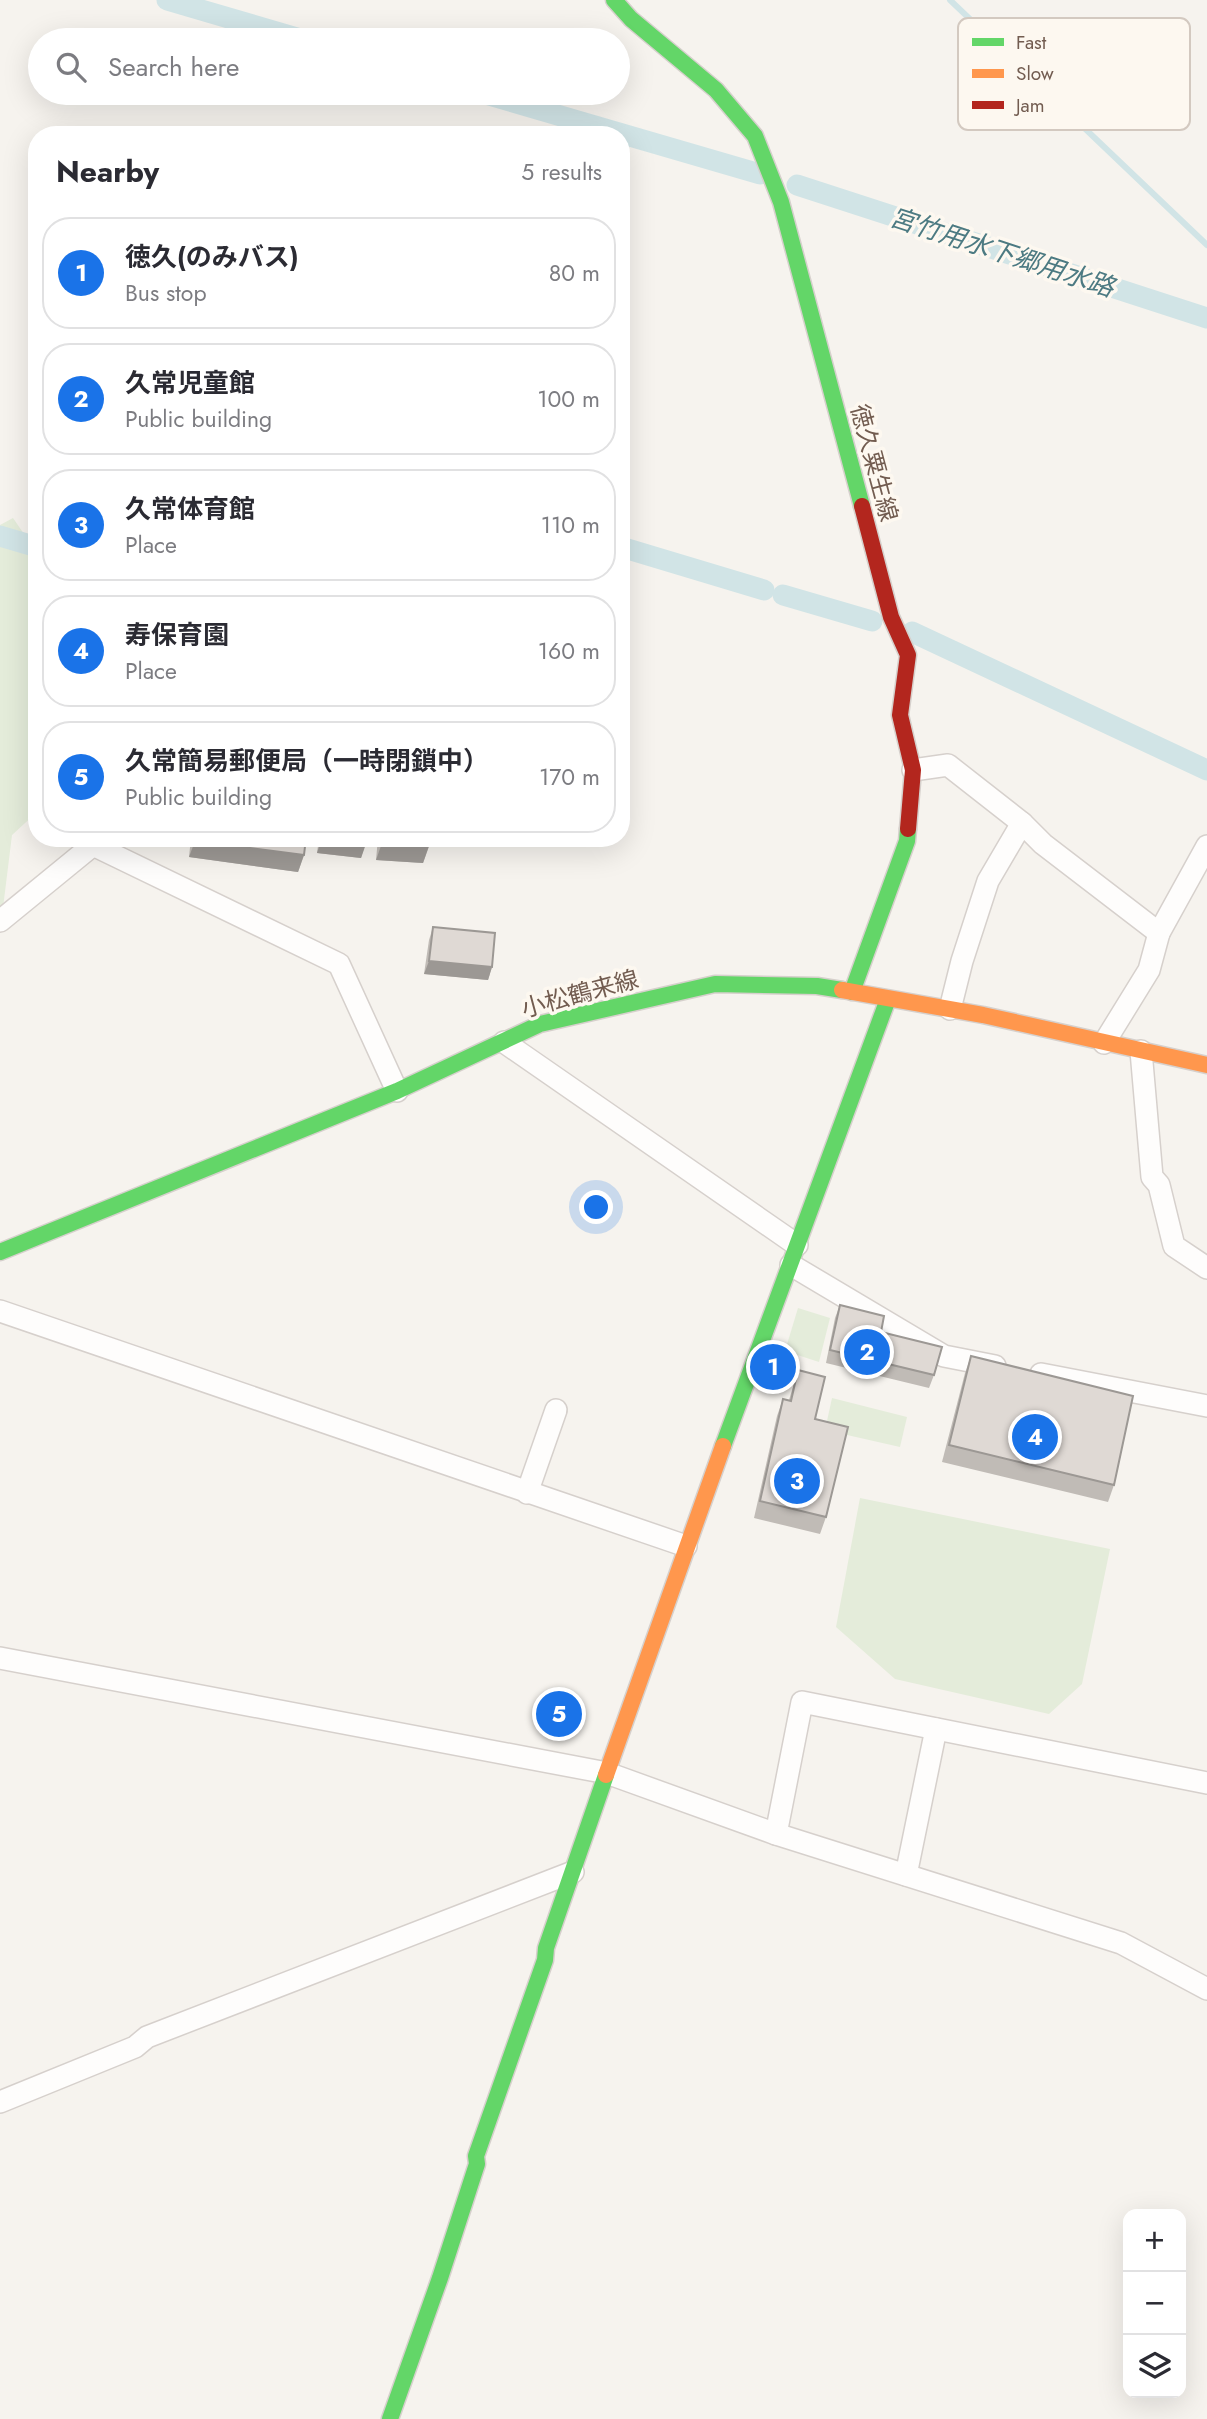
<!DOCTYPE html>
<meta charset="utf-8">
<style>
:root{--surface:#fff;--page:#f2f2f3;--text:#2b2b33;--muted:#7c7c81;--line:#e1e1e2;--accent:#1a73e8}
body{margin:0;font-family:Jost,"Noto Sans JP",sans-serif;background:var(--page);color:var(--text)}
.controls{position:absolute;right:21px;bottom:21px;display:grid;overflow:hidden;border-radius:14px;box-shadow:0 7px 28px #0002}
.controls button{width:63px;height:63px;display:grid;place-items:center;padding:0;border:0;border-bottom:2px solid var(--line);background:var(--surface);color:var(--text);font:35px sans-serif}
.you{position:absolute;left:597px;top:1208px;width:24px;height:24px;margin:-18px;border:5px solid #fff;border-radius:50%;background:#1a73e8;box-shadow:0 0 0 10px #1a73e833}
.badge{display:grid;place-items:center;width:46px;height:46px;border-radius:50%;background:var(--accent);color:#fff;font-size:23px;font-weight:700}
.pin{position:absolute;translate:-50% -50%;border:4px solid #fff;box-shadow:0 2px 7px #0006}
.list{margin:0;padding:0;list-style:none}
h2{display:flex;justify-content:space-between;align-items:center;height:91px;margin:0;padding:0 28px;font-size:30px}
h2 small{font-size:23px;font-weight:400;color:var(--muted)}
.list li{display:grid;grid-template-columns:46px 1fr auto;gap:21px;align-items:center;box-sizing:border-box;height:112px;margin:0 14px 14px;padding:0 14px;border:2px solid var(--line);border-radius:28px}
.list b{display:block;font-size:26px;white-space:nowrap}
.list p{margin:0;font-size:23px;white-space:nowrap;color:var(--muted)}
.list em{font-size:23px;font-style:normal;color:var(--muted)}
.icon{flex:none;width:38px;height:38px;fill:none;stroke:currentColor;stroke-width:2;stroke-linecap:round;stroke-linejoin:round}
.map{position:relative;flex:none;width:1207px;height:2419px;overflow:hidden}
.search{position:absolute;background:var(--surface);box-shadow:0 7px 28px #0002;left:28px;top:28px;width:602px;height:77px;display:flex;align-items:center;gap:18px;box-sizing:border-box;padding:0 24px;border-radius:38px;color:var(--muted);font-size:26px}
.panel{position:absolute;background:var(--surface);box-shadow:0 7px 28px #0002;left:28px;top:126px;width:602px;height:721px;border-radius:28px}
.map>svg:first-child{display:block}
</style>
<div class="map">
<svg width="1207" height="2419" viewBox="0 0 1207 2419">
<rect width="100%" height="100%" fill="#f6f3ee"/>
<!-- green -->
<g fill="#e4ecda">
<path d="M13 518 37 553V812L12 835 0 932V525Z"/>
<path d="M798 1308 830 1318 819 1362 785 1351Z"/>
<path d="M832 1398 907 1417 900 1447 825 1430Z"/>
<path d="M860 1498 1110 1549 1082 1684 1049 1714 895 1679 836 1627Z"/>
</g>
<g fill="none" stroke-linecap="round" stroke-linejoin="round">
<!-- stream -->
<path stroke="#d1e4e6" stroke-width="6" d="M950 0 1207 245"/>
<!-- canal -->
<g stroke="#d1e4e6" stroke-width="21">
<path d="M167 0 304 40"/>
<path d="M482 93 760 174"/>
<path d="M797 185 1207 318"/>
<path d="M0 536 37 547"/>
<path d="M621 547 764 590"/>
<path d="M783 595 872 621"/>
<path d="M912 632 1207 770"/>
</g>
<defs>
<g id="street">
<path d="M913 770 948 765 1022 823 1043 844 1159 933"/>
<path d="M93 845 339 964 397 1091"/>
<path d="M0 921 93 845 94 838"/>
<path d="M950 1009 962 961 988 881 1022 823"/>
<path d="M504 1042 797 1245"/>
<path d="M1104 1043 1149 970 1159 933 1207 846"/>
<path d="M1141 1051 1152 1177 1159 1185 1174 1246 1207 1268"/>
<path d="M791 1265 944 1356 995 1366"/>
<path d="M0 1311 686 1546"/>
<path d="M1041 1374 1207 1406"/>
<path d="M527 1493 556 1410"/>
<path d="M0 1658 607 1773 776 1834 1121 1943 1207 1989"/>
<path d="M776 1834 802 1702 1207 1783"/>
<path d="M906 1875 936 1729"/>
<path d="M0 2102 135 2047 147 2037 573 1872"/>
</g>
<g id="fast">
<path d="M614 0 631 19 716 90 755 136 781 202 862 506"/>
<path d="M852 992 907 841 908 829"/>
<path d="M0 1252 397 1091 540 1024 715 984 817 986 842 990"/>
<path d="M723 1446 888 999"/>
<path d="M390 2419 440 2278 477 2164 476 2156 545 1960 546 1948 606 1775"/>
</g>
<g id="slow">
<path d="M842 990 983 1015 1207 1065"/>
<path d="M606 1775 723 1446"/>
</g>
<path id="jam" d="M862 506 891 617 908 655 900 715 913 770 908 829"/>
</defs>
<!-- street casing -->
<use href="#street" stroke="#d6d0cc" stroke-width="24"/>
<!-- fast casing -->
<use href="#fast" stroke="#d6d0cc" stroke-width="19"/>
<!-- slow casing -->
<use href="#slow" stroke="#d6d0cc" stroke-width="19"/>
<!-- jam casing -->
<use href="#jam" stroke="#d6d0cc" stroke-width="19"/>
<!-- street -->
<use href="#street" stroke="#fefdfc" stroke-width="21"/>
<!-- fast -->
<use href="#fast" stroke="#63d668" stroke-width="16"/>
<!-- slow -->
<use href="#slow" stroke="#ff974d" stroke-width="16"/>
<!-- jam -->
<use href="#jam" stroke="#b3261e" stroke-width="16"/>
</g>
<!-- wall -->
<g fill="#c0bbb6">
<path d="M191 838H306L304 855 298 872 189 857Z"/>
<path d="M319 838H367L361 858 317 853Z"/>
<path d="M378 838H430L429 846 423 863 376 860Z"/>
<path d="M433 927 492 967 488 980 424 974 429 940Z"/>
<path d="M840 1305 881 1332 934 1375 929 1388 826 1363 835 1318Z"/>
<path d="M971 1356 1114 1485 1108 1502 942 1462 965 1373Z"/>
<path d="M798 1370 815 1419 826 1517 820 1534 754 1518 777 1416 783 1399 789 1400Z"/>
</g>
<!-- shaded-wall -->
<g fill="#9c9894">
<path d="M322 838H342L367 841 361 858 317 853Z"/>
<path d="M195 841 304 855 298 872 189 857Z"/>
<path d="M382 843 429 846 423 863 376 860Z"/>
<path d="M429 961 492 967 488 980 424 974Z"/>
</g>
<!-- building -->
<g fill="#dfd9d4" stroke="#9c9894" stroke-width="2">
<path d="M196 838H306L304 855 195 841Z"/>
<path d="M342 838H367V841Z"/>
<path d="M382 838H430L429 846 382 843Z"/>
<path d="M433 927 495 933 492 967 429 961Z"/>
<path d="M840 1305 884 1316 881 1332 942 1347 934 1375 830 1350Z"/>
<path d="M971 1356 1133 1396 1114 1485 949 1445Z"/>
<path d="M798 1370 825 1377 815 1419 848 1427 826 1517 760 1501 783 1399 791 1401Z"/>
</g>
<g text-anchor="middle" stroke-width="7" stroke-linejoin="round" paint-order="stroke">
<!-- street labels -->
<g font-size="24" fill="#725c50" stroke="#fdf8f0">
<text transform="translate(874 463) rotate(75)" y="8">徳久粟生線</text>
<text transform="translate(580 994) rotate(-15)" y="8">小松鶴来線</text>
</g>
<!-- water labels -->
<g font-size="26" font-style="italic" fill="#4c7a82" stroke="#fdf8f0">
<text transform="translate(1002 252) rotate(18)" y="9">宮竹用水下郷用水路</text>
</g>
</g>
<!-- legend -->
<rect x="958" y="18" width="232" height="112" rx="10" fill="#fdf8f0" stroke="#d3c9c0" stroke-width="2"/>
<rect x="972" y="38" width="32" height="8" fill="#63d668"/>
<rect x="972" y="69" width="32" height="9" fill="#ff974d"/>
<rect x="972" y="101" width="32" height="8" fill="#b3261e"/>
<g font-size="19" fill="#725c50">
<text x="1016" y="49">Fast</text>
<text x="1016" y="80">Slow</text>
<text x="1016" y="112">Jam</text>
</g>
</svg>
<div class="controls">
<button>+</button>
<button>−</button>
<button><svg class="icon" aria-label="layers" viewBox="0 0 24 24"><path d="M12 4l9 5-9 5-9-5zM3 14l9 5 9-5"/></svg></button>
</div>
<div class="you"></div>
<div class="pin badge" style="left:773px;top:1367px">1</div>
<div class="pin badge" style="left:867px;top:1352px">2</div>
<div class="pin badge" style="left:797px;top:1481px">3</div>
<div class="pin badge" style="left:1035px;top:1437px">4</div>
<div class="pin badge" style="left:559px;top:1714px">5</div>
<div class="search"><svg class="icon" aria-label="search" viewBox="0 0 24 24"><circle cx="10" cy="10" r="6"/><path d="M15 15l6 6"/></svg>Search here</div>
<section class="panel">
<h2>Nearby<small>5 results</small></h2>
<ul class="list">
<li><span class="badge">1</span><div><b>徳久(のみバス)</b><p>Bus stop</p></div><em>80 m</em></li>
<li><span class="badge">2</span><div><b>久常児童館</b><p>Public building</p></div><em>100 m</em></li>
<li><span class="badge">3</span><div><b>久常体育館</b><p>Place</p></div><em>110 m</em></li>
<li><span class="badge">4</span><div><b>寿保育園</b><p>Place</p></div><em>160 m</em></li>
<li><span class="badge">5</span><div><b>久常簡易郵便局（一時閉鎖中）</b><p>Public building</p></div><em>170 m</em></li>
</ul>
</section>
</div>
